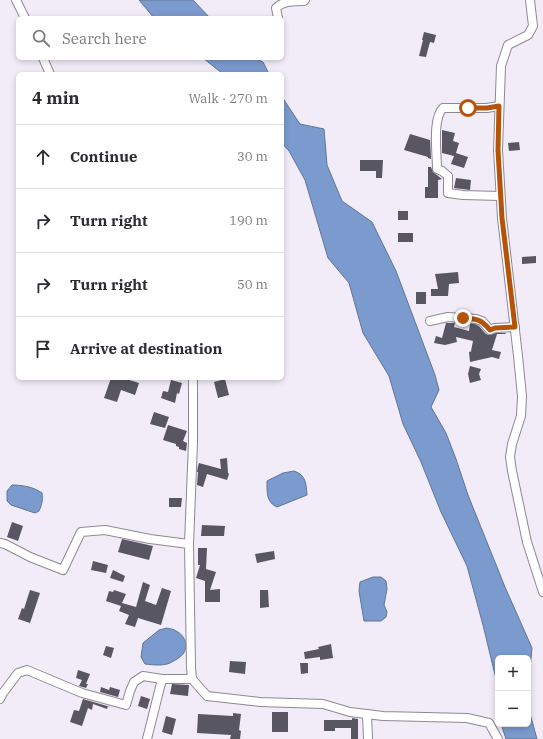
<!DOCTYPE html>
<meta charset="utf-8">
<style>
:root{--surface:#fff;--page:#f2f2f3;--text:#2b2b33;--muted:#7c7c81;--line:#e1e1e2}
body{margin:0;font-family:"IBM Plex Serif",serif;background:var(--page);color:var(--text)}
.controls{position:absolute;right:12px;bottom:12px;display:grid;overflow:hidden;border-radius:6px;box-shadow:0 2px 6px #0003}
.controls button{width:36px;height:36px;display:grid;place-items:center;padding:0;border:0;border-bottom:1px solid var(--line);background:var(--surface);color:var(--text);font:20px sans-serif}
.stop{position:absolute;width:12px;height:12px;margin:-9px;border:3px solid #b45309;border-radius:50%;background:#fff}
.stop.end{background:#b45309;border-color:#fff;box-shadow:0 1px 4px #0008}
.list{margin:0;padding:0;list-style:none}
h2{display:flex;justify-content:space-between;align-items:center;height:52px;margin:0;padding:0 16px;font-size:17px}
h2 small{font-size:13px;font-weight:400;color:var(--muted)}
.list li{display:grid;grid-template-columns:26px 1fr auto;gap:12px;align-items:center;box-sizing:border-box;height:64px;padding:0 16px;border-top:1px solid var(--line)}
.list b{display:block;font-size:15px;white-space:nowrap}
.list em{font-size:13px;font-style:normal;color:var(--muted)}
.icon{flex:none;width:22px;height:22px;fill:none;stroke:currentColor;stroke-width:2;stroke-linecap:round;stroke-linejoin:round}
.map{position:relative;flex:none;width:543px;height:739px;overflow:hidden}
.search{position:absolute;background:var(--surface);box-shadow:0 2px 6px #0003;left:16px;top:16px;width:268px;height:44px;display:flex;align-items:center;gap:10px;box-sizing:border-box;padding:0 14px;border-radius:6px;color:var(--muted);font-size:15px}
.panel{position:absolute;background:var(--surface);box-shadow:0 2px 6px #0003;left:16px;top:72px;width:268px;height:308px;border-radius:6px}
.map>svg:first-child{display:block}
</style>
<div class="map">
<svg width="543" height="739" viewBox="0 0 543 739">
<rect width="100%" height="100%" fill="#f2ebf8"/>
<!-- water -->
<g fill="#7b9acd" stroke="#60759a">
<path d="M139 0H193L210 18H154Z"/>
<path d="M203 58H255L263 62 269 74H223Z"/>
<path d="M282 97 300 124 324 129 327 165 342 201 372 222 396 271 435 375 439 390 431 407 446 433 456 459 468 495 505 587 532 648 529 679V710L537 739H506L501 724H528V658H498V715L497 683 483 625 467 566 441 512 421 462 403 424 389 376 363 333 349 283 328 258 305 180 289 151 282 143Z"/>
<path d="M294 471C306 475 306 483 307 495L277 507C266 502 267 492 267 481L283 473Z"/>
<path d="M12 485C22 485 34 487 42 493 43 499 42 505 39 511L35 513 11 505 7 501V491Z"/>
<path d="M373 577H381L386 581 387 589 384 605 387 612 386 617 381 621H364L359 591 360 582Z"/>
<path d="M167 628C170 629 174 629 176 631 185 635 189 646 183 654 181 657 174 661 170 663 163 666 153 665 145 664L141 657 143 643 159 630Z"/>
</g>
<!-- building -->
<g fill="#585662">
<path d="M424 32 436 35 434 43 430 42 426 57 419 56 423 40H422Z"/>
<path d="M442 130 455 133 453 141 459 143 456 153 468 157 464 168 451 164 454 156 442 153Z"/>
<path d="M410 134 430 140V136L431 159 428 158V157L404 150Z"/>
<path d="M519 142 520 150 509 151 508 143Z"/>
<path d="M360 160H383L382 178H376V171H360Z"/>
<path d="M428 167H431L433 172 442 179 438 180V198H425V187H428Z"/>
<path d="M456 178 471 180 470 190 454 188Z"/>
<rect x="398" y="211" width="10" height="9"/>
<rect x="398" y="233" width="15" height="9"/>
<path d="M536 256V263L522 264V257Z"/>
<path d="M458 272 459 283 449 284 448 296H431V289H438L435 274Z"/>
<rect x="416" y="292" width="10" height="12"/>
<path d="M446 323H455L454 327 469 331 470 324H475L479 326 486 334 489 335 496 333H505L506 334H497L492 350 501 352 499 359 492 357 470 362 469 352 472 351H471L473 341 456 337 457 342 445 345 434 343 436 336 442 338Z"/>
<path d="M470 366 481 369 479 374 481 380 470 383 468 374Z"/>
<path d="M111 378H123L139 383 135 395 121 390 117 402 104 398Z"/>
<path d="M225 379 229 395 218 398 214 382Z"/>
<path d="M171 380 182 383 179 394 177 393 175 403 161 398 163 391 168 392Z"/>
<path d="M154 412 169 417 165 428 150 424Z"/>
<path d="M168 425 187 431 183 441 187 443 186 451 179 449V447L176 446V444L163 440Z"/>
<path d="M227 458 228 473 229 474 227 480 207 474 203 487 197 485 198 472H197L198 466 199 463 221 469 220 459Z"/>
<path d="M169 498H182L181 507H169Z"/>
<path d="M12 522 23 526 18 541 7 537Z"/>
<path d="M202 525 225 526 224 536H201Z"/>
<path d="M122 539 153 546 149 560 118 552Z"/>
<path d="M198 548H207L206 569 216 572 210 590 220 589V602H205V581L196 578 200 565H198Z"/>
<path d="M274 551 275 559 257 563 255 554Z"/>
<path d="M93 561 108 565 106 573 91 570Z"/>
<path d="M113 570 125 576 123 582 110 578Z"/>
<path d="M143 582 150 585 145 601 156 605 162 588 171 591 161 625 138 618 135 627 125 624 129 615 119 611 121 606 106 601 109 591 113 592 114 590 126 594 122 603 136 607Z"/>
<path d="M30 590 40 593 30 623 18 619 22 608 24 609Z"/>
<path d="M260 590H268L269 607 260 608Z"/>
<path d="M331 644 333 658 320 660V657L305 659 304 652 319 649 318 647Z"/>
<path d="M106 646 114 648 111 658 103 655Z"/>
<path d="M230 661 246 662 245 674 229 672Z"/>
<path d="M300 663H308V673L301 674Z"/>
<path d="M78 670 90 674 86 684H88L86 688 79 686 82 680 76 678Z"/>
<path d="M172 684 189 685 188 696 170 694Z"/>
<path d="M101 687 109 690 110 687 120 690 118 697 100 692Z"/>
<path d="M141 696 150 699 147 709 138 706Z"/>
<path d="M83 699 114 708 108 706 107 709 93 704 92 710 88 708 82 726 70 722 74 710 79 711Z"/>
<rect x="272" y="712" width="16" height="20"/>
<path d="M233 713 241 714 239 730 241 731 240 739H230L231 735 197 733 198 714 233 716Z"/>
<path d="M166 716 176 719 172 735 162 732Z"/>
<path d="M352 718 358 719V739H351V728H335V731H324V720H352Z"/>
</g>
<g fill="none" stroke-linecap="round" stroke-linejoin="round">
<defs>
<g id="minor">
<path d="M16 0 25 18"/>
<path d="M530 0 533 26 528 35 508 45 501 66 498 150 502 218 518 356 522 396 521 416 512 444 510 457 512 471 527 542 543 592"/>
<path d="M278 18 276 8C283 1 294 1 304 1L305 0"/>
<path d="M43 58 50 74"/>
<path d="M499 106 487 108H443C432 119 437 153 437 169L442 171 448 176V193L463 195 500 196"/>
<path d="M430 321 448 317 476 319 482 321 490 330 495 328 515 327"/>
<path d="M0 543 5 544 30 557 63 570 81 532 105 530 150 539 189 544"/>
<path d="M192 679 207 696 260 702 323 704 350 712 383 716 467 718 489 723 498 739"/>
<path d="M0 699 3 693 18 673 27 670 82 693 126 705 130 691 134 682 143 676 162 679H192L191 667 189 544 193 442V378"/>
<path d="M367 714 368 739"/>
<path d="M147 739 162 679"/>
</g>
</defs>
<!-- minor casing -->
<use href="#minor" stroke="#8e8894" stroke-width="10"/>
<!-- minor -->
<use href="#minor" stroke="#fff" stroke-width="8"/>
</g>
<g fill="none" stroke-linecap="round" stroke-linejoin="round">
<!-- route -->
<path stroke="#b45309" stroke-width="5" d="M463 318C477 319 481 319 490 330L495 328 515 327 502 218 498 150 499 106 487 108H468"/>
</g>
</svg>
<div class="controls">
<button>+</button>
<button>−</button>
</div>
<div class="stop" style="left:468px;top:108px"></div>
<div class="stop end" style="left:463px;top:318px"></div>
<div class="search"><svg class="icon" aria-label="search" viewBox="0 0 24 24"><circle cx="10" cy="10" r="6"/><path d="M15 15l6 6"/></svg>Search here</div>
<section class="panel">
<h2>4 min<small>Walk · 270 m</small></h2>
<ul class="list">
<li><svg class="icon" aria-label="ahead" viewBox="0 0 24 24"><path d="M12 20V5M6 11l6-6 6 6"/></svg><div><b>Continue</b></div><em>30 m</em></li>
<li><svg class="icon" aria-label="right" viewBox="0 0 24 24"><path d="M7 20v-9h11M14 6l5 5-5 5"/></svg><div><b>Turn right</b></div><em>190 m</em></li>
<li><svg class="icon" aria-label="right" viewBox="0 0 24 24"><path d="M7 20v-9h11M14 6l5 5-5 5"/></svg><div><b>Turn right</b></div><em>50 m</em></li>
<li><svg class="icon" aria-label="arrive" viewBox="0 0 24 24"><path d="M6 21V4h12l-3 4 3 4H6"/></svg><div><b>Arrive at destination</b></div></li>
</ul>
</section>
</div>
